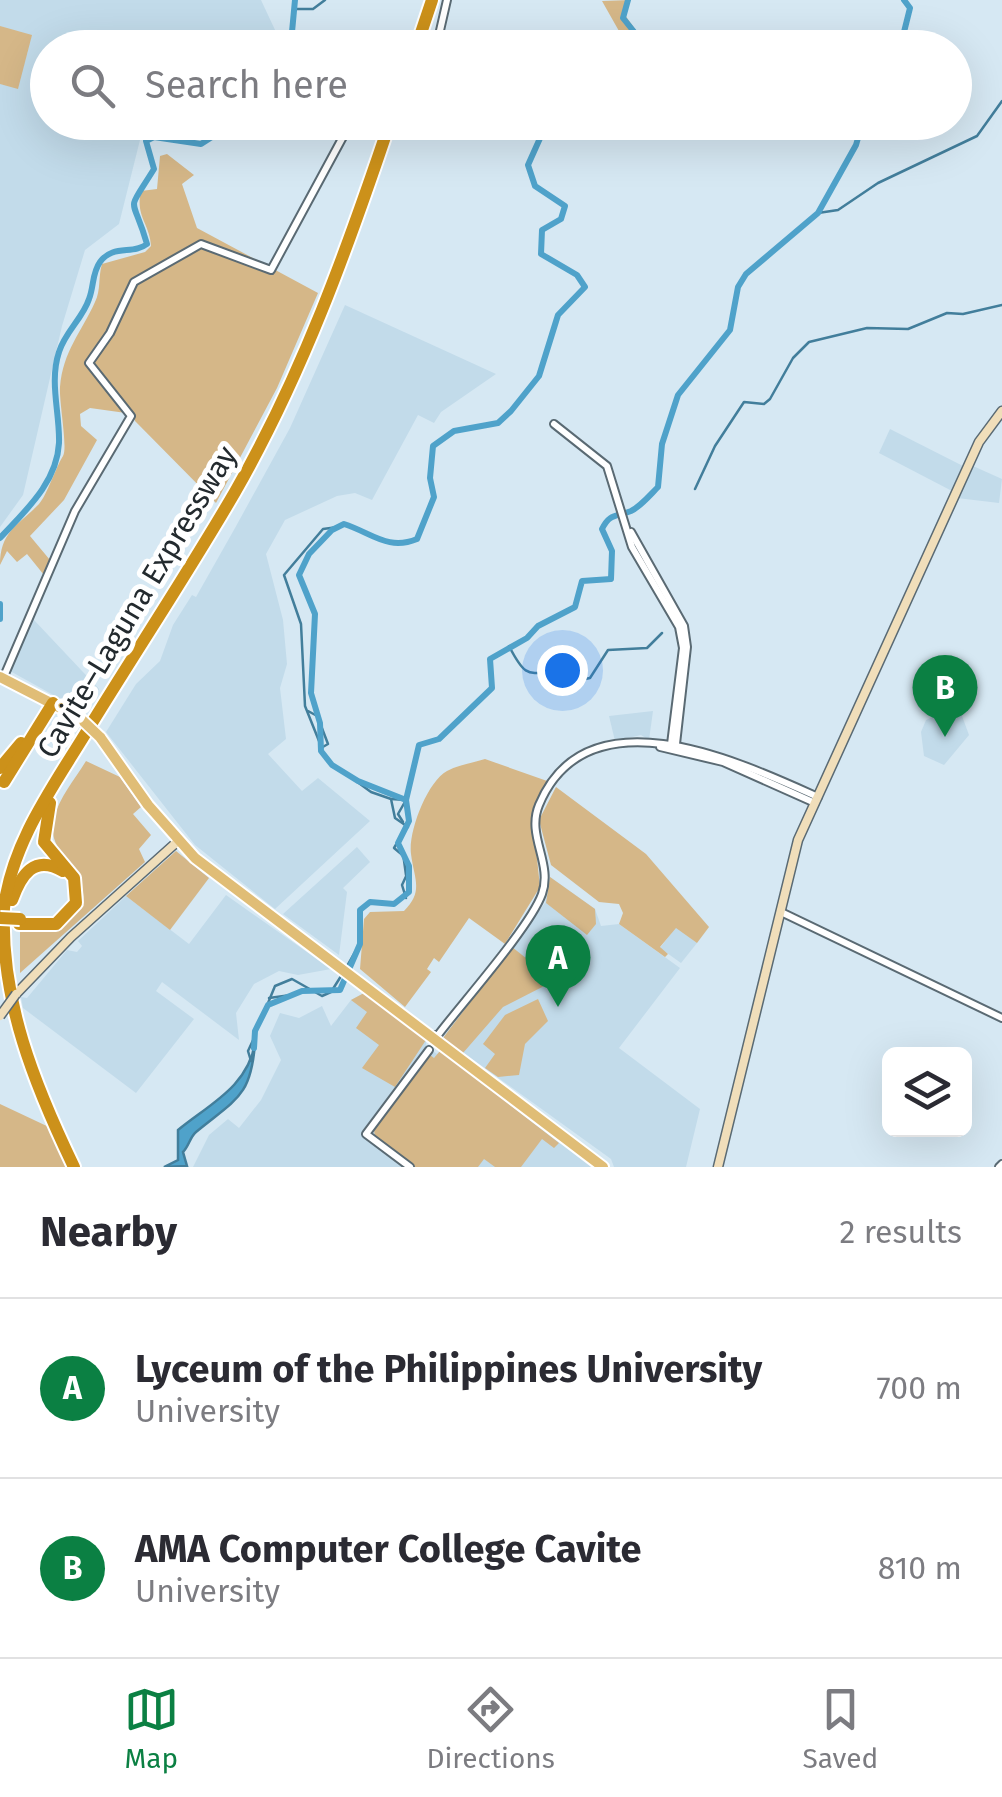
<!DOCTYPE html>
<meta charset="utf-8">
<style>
:root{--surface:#fff;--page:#f2f2f3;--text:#2b2b33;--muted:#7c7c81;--line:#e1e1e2;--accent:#0b8043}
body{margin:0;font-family:"Fira Sans",sans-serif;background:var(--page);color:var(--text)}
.controls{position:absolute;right:30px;bottom:30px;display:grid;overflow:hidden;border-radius:15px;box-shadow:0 10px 40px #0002}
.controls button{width:90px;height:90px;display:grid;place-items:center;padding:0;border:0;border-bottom:2px solid var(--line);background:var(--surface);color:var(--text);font:50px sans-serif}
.you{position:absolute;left:562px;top:670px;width:35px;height:35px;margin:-25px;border:8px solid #fff;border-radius:50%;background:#1a73e8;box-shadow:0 0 0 15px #1a73e833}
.badge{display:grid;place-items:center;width:65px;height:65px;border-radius:50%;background:var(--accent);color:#fff;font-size:32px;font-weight:700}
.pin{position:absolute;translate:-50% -82px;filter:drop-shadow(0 2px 5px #0008)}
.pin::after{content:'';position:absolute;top:52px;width:35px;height:30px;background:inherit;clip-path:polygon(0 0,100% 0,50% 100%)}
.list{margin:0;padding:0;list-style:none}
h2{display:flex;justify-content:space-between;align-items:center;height:130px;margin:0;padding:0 40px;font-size:42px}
h2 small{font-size:32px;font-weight:400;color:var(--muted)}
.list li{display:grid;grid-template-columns:65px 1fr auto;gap:30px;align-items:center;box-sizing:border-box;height:180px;padding:0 40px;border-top:2px solid var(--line)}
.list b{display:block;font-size:38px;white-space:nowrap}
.list p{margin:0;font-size:32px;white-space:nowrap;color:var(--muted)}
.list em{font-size:32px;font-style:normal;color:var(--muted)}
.icon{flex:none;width:55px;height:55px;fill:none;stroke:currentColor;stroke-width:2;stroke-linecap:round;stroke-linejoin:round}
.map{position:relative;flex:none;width:1002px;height:1167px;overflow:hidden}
.search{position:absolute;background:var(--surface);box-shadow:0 10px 40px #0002;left:30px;right:30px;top:30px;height:110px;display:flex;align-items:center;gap:25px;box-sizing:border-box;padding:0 35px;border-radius:55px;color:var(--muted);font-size:38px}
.sheet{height:490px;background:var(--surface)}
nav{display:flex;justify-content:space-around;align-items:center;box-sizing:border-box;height:140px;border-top:2px solid var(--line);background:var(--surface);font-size:28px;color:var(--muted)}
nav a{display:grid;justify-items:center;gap:5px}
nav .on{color:var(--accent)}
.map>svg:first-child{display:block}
</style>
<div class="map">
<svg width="1002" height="1167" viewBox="0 0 1002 1167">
<rect width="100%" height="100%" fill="#d6e8f3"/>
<!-- built -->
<g fill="#c2dbea">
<path d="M0 0H261L283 47 48 48V122L208 123 201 140 144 124 119 224 85 250 62 326 23 495 0 527Z"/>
<path d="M345 305 496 374 441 412 434 423 418 415 372 500 355 493 337 496 285 520 266 554 283 620 287 664 280 688 286 739 268 754 302 791 318 778 370 821 275 909 195 845 106 732 136 684 160 661 173 625 192 595 196 597 235 528 290 428Z"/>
<path d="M890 429 963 466 952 491 879 453Z"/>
<path d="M973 466 1002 479 999 503 957 498Z"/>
<path d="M33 619 99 689 84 712 10 671Z"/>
<path d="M958 705 969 735 944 765 924 756 921 732 926 720Z"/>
<path d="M653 711 649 740 641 735 615 741 609 716Z"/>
<path d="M357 847 370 862 343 888 347 892 339 955 283 914Z"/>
<path d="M550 877 595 909 601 926 619 924 680 968 619 1048 700 1109 686 1167H614L611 1159 443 1038 545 903Z"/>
<path d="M226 895 331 969 298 975 279 971 254 984 236 1013 239 1040 162 982 156 991 194 1019 136 1093 23 1008 21 997 27 998 67 950 77 952 82 946 78 941 126 896 189 944Z"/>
<path d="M676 927 697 943 681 963 660 948Z"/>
<path d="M364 993 426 1040V1046L437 1054 440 1051 591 1167H193L209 1135 228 1119 239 1128 261 1100 281 1060 270 1036 280 1013 299 1018 322 1006 331 1026 351 1000Z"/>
</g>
<!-- green -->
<g fill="#d5b788">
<path d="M631 0 622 11 648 47H628L602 1Z"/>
<path d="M0 26 32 35 18 89 0 84Z"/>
<path d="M167 154 194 175 182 184 197 228 318 293 277 388 216 503 135 421 133 414 90 408 80 414 81 426 97 440 64 500 30 536 50 560 44 575 27 554 17 562 7 551 0 565C0 531 19 525 39 504 47 495 56 467 63 456 68 448 59 403 60 387 63 351 81 333 95 302 101 290 98 277 102 264L145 252 151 246C150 224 135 216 141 191L157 189 160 156Z"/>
<path d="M485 759 550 782 533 820 540 887 505 944 469 918 439 962 434 958 427 969 431 972 405 1007 360 969 364 919 370 912 404 911C424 891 414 879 411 854 408 832 427 782 447 771 458 765 473 763 485 759Z"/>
<path d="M86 761 120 777 141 807 133 814 151 835 139 849 145 862 20 973V929L58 931 82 907C92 869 44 856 54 818 59 798 75 779 86 761Z"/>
<path d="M556 787 646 854 709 927 697 943 676 928 660 947 668 954 665 957 619 924 623 913 619 904 599 902 551 865 539 820Z"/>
<path d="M176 851 209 878 170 930 126 896Z"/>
<path d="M550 877 595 909 596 924 587 935 546 903Z"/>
<path d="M512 947 546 974 543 978 550 983 503 1007 463 1053 443 1038Z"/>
<path d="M364 993 426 1040 395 1087 362 1068 379 1045 356 1028 367 1012 351 1000Z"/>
<path d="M538 999 548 1021 525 1044 519 1075 498 1077 485 1068 495 1054 483 1044 505 1015Z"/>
<path d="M440 1051 559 1143 554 1148 542 1139 521 1167H495L484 1159 478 1167H415L375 1137 374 1130 430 1055 434 1058Z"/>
<path d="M0 1104 51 1128 70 1167H0Z"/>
</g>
<!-- water -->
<path fill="#4fa2ca" stroke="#427e9b" stroke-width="2.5" d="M255 1043C251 1097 236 1099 196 1132 190 1137 189 1146 183 1152L187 1166 164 1167 178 1160V1130C208 1105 248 1087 255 1043Z"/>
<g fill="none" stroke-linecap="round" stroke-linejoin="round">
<!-- stream -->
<g stroke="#427e9b" stroke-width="2.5">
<path d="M295 9H313L325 0"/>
<path d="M818 213 838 210 878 183 977 136 1002 101"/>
<path d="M695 489 715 446 744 402 764 404 770 399 793 358 809 342 867 328 908 329 947 313 963 314 1002 305"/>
<path d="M509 646C526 679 527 673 561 672L566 683 590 678 608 650 647 648 662 633"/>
<path d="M308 711 319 717"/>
<path d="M320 723 328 744 321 748"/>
<path d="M321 746 305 706 301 624 284 575 323 529 338 527"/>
<path d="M345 773 371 792 391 799 395 818 408 827"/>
<path d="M391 799 406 800 398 814 403 822"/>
<path d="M403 833 394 848 406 858"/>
<path d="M403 853 406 875"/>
<path d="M406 898 402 885 409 870"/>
<path d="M347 966 359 945"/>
<path d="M269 998 291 995"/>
<path d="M266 1008 275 986 292 979 322 996 331 992 343 973"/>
<path d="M251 1061 248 1051 255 1036"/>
</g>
<!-- river -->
<g stroke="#4fa2ca" stroke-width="6">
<path d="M295 0 292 32 299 48"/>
<path d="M628 0 623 18 647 48"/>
<path d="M900 48 910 8 904 0"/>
<path d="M0 538C25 511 57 483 59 443 60 413 49 382 59 352 65 332 83 318 89 299 94 286 92 273 100 262 113 244 133 255 147 244 132 192 125 216 154 169L146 141 154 137 201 144 215 135 221 122"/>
<path d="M0 604V619"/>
<path d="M406 800 419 745 439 739 492 688 490 659 527 638 538 626 575 607 582 581 611 579 612 551 602 529C610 513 616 517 631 511 640 507 650 495 658 487L662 444 678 395 730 330 738 287 746 274 818 213 856 145 860 131 856 122"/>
<path d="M254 1048 255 1031 268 1005 302 991 340 990 360 944V910L370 902 394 904 409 892V866L398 843 409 821 406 800 358 781 332 765 321 751 320 723 311 693 315 614 299 575 309 554 332 530 344 524C372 533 388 551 417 539L434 497 430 478 433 446 454 431 498 423 511 411 539 376 558 315 585 287 577 275 541 254 542 230 561 219 565 206 535 186 528 165 541 136 575 135 584 122"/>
</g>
<defs>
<g id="tertiary">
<path d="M436 48 447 0"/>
<path d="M554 424 607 466 632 547 679 627 683 648 671 744"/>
<path d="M631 532 684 626 687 647 676 744"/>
<path d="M5 674 75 511 131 416 89 363 110 333 134 282 201 244 271 270 351 122"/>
<path d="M660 747 723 762 815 803"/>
<path d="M781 912 1002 1018"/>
<path d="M434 1035H438C463 1002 530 927 542 894 553 863 526 836 539 805 587 689 742 763 818 797"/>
<path d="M410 1167 366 1134 429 1050"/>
<path d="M999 1167 1002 1164"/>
</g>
<g id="secondary">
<path d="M16 994 71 937 178 841"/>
<path d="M718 1167 798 840 979 442 1002 411"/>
</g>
<g id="primary">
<path d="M0 677 80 718"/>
<path d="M100 737 148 805 195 858 603 1167"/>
</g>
<g id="motorway">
<path d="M416 48 432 0"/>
<path d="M0 768 21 743"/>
<path d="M4 782 53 703"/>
<path d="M12 900C21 875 34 854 63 871"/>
<path d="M19 924H56L76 903 74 878 44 842 50 803"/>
<path d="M74 1167C35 1086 0 1000 4 908 12 842 53 787 87 731 136 651 188 573 235 492 302 375 347 250 390 122"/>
</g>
</defs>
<!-- tertiary casing -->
<use href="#tertiary" stroke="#5a6a73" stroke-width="10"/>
<!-- secondary casing -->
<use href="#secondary" stroke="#5a6a73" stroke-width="11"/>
<!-- primary casing -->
<use href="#primary" stroke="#fff" stroke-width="14"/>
<!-- motorway casing -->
<use href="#motorway" stroke="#fff" stroke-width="16"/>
<!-- tertiary -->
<use href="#tertiary" stroke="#fff" stroke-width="6"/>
<!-- secondary -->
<use href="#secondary" stroke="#f0deba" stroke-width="8"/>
<!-- primary -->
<use href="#primary" stroke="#e0bd76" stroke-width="10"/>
<!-- motorway -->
<use href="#motorway" stroke="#cc911a" stroke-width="12"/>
<defs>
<path id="secondary-bridge" d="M0 1016 16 994"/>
<path id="primary-bridge" d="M80 718 100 737"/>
<path id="motorway-bridge" d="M0 918 20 919"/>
</defs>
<!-- secondary-bridge casing -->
<use href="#secondary-bridge" stroke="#5a6a73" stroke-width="11" stroke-linecap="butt"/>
<!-- primary-bridge casing -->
<use href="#primary-bridge" stroke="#fff" stroke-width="14" stroke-linecap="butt"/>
<!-- motorway-bridge casing -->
<use href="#motorway-bridge" stroke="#fff" stroke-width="16" stroke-linecap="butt"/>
<!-- secondary-bridge -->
<use href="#secondary-bridge" stroke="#f0deba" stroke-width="8"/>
<!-- primary-bridge -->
<use href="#primary-bridge" stroke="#e0bd76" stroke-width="10"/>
<!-- motorway-bridge -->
<use href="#motorway-bridge" stroke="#cc911a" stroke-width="12"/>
</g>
<g text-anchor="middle" stroke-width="10" stroke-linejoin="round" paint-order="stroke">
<!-- street labels -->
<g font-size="30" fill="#232a2e" stroke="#fff">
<text transform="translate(137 602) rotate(-59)" y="10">Cavite–Laguna Expressway</text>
</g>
</g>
</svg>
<div class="controls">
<button><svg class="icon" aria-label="layers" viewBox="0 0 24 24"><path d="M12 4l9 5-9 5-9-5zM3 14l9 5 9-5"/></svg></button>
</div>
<div class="you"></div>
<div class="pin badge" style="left:558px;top:1007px">A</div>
<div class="pin badge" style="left:945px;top:737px">B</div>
<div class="search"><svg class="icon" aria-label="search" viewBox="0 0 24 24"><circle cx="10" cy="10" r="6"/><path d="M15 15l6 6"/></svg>Search here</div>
</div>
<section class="sheet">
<h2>Nearby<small>2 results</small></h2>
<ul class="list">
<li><span class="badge">A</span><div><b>Lyceum of the Philippines University</b><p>University</p></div><em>700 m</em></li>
<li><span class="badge">B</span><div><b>AMA Computer College Cavite</b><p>University</p></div><em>810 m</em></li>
</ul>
</section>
<nav>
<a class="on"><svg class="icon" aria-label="map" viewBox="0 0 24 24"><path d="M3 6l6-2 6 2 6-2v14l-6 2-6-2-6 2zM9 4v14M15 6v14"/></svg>Map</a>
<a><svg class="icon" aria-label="directions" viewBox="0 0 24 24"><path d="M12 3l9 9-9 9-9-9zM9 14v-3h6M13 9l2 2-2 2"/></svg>Directions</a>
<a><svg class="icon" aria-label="saved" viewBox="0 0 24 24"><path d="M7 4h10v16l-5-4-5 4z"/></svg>Saved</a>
</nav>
